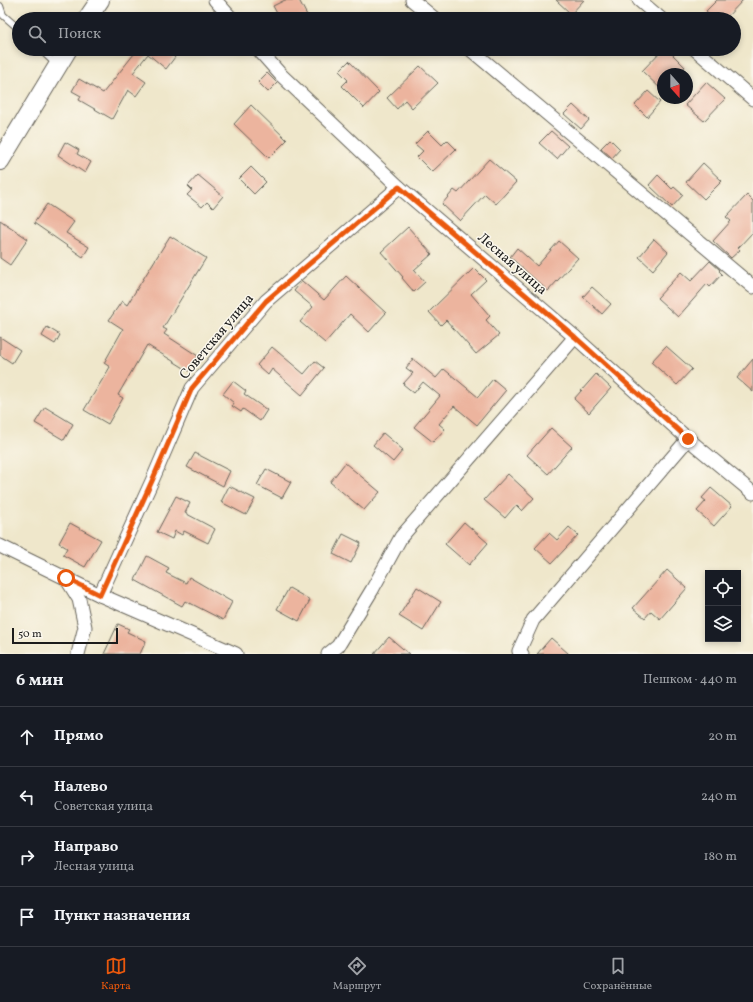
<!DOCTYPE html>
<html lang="ru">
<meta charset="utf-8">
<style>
:root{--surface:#171b24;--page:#242831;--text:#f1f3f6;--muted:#9ea1a6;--line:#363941;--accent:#ea580c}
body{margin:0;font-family:Vollkorn,serif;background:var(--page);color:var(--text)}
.controls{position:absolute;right:12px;bottom:12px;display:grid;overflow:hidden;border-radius:0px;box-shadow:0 2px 6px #0003}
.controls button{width:36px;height:36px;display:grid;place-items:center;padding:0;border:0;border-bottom:1px solid var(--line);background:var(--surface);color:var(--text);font:20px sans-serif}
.compass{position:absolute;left:657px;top:68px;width:36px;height:36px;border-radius:50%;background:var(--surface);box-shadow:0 2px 6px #0003;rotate:159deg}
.scale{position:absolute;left:12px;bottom:10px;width:106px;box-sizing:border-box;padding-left:4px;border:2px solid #1c1c1c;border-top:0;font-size:11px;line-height:14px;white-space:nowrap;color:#1c1c1c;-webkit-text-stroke:3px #fbf7ec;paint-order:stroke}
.stop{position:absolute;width:12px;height:12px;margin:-9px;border:3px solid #ea580c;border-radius:50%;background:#fff}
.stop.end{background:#ea580c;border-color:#fff;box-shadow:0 1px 4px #0008}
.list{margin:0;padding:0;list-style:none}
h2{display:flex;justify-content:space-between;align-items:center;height:52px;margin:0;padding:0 16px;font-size:17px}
h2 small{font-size:13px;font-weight:400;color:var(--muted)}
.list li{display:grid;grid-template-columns:26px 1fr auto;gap:12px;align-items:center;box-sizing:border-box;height:60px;padding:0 16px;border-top:1px solid var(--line)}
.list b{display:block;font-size:15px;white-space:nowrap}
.list p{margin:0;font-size:13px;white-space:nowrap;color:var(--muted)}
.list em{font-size:13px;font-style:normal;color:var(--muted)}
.icon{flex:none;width:22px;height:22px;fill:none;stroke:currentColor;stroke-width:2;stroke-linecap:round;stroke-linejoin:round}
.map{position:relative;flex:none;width:753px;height:654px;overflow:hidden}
.search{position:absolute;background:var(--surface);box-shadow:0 2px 6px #0003;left:12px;right:12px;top:12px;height:44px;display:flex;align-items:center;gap:10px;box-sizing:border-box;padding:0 14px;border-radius:22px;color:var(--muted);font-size:15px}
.sheet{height:292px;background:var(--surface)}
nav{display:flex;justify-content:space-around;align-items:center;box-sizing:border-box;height:56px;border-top:1px solid var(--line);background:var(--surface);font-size:11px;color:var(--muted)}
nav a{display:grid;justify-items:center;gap:2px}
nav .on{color:var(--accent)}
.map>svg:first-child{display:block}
</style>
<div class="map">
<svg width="753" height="654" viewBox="0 0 753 654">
<rect width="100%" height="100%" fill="#fbf7ec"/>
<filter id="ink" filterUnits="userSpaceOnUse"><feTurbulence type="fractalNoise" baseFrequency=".025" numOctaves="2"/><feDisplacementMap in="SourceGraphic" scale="8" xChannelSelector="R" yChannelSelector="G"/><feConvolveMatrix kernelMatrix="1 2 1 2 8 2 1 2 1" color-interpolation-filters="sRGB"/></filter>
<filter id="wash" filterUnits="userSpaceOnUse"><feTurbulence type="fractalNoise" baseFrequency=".012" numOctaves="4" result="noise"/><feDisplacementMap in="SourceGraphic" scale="16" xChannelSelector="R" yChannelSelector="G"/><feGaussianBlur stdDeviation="0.9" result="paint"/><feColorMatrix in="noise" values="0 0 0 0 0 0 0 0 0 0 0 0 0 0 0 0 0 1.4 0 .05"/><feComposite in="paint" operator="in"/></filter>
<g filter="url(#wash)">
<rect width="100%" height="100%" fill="#efe7cb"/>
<g id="blocks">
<!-- building -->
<g fill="#ecb49e">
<path d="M285 0H299L309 19H280L273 6Z"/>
<path d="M556 0H584L571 14Z"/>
<path d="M717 0H743L725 19H715L706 11Z"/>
<path d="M138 49H165L175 57 166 69 148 54 133 73 146 82 136 96 128 90 112 119 79 100 81 96 72 91 79 79 103 93Z"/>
<path d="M663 49H667L685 67 678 74H663V91L642 71Z"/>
<path d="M349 61 379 92 364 108 342 86 348 80 339 71Z"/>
<path d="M420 66 438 83 412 108 405 100 397 109 387 98Z"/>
<path d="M267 73 277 83 268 92 258 82Z"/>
<path d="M706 82 725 99 704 121 685 105Z"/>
<path d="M648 91 660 102 647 117 635 105Z"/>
<path d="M251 105 287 140 269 158 234 124Z"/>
<path d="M573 105 589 120 581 129 564 114Z"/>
<path d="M428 131 442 145 447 140 456 149 432 172 417 157 423 151 415 144Z"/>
<path d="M551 131 568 146 557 159 539 143Z"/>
<path d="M610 139 620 149 612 158 601 148Z"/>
<path d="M65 142 79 150 77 154 91 162 85 173 58 155Z"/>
<path d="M489 159 516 182 496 204 485 194 460 221 442 204 454 190 458 193Z"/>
<path d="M703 163 722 181 704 199 686 182Z"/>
<path d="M251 167 266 182 254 194 239 179Z"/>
<path d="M198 175 223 196 213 208 207 202 202 207 187 195 192 190 188 186Z"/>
<path d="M658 175 672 189 674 187 683 195 672 207 649 185Z"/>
<path d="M747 195 753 201V232L738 248 740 250 731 258 713 241 731 221 726 217Z"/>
<path d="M47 204 74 222 66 233 89 247 83 257 34 223Z"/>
<path d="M0 220 28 239 10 265 0 258Z"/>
<path d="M408 227 432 254 414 270 425 282 414 292 402 278 403 277 381 252Z"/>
<path d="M170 236 206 258 163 328 167 330 164 334 198 356 189 371 147 345 118 395 123 398 108 424 84 410 110 367 104 363 123 329 109 320 122 301 127 305Z"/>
<path d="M654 239 668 252 653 270 639 257Z"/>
<path d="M559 241 578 258 548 291 510 257 517 248 537 266Z"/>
<path d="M710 261 720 270 719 271 722 274 710 287 707 284 678 317 657 298 681 272 691 281Z"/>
<path d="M474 268 486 280 471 294 490 316 486 320 499 335 476 354 446 320 441 325 429 312Z"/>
<path d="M346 276 386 313 369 332 350 314 325 343 300 322 313 307 294 291 302 281 324 300Z"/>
<path d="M592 287 611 304 602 314 583 297Z"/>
<path d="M47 327 60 335 55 344 42 336Z"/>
<path d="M0 337 20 350 12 363 0 355Z"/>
<path d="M666 346 692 369 677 385 651 362Z"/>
<path d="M272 347 304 374 315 361 324 368 302 395 272 369 268 375 257 365Z"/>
<path d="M413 359 436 378 444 369 478 397 493 379 506 390 477 425 454 406 439 424 445 429 433 442 414 427 440 396 423 382 414 393 403 384 413 373 406 368Z"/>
<path d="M753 359V392L737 378Z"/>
<path d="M596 374 611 388 589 413 574 399Z"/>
<path d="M233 381 246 391 244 394 267 410 260 421 243 409 241 412 232 406 234 403 223 394Z"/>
<path d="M45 407 73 424 64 440 35 423Z"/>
<path d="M551 428 572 447 548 474 527 455Z"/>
<path d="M383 433 403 450 393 462 373 445Z"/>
<path d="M195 453 230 471 223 486 187 467Z"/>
<path d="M345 463 380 492 364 510 330 482Z"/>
<path d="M266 469 291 482 282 498 257 485Z"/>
<path d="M508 474 534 498 522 511 516 505 505 518 484 500Z"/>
<path d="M229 486 255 499 246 515 221 502Z"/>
<path d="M711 488 732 506 714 526 697 511 706 501 702 498Z"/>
<path d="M176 496 190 503 185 513 215 529 208 543 184 531 182 535 175 531 172 539 157 532Z"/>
<path d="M464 522 488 543 469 565 445 544Z"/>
<path d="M70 523 101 540 85 567 63 555 67 548 59 543Z"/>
<path d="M569 527 578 535 552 563 535 548 549 533 557 540Z"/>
<path d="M343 534 361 543 351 563 333 554Z"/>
<path d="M147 556 169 568 166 573 186 583 189 577 232 602 223 620 190 603V604L185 601 182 606 135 580Z"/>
<path d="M667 570 687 588 660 619 651 611 645 618 633 608Z"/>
<path d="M417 587 441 602 423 631 399 616Z"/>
<path d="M289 588 310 600 299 621 277 609Z"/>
<path d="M118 624 129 629 127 632 146 641 140 654H104Z"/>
<path d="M389 637 409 654H374Z"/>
<path d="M551 638 569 654H537Z"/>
</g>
</g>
</g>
<g filter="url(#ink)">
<use href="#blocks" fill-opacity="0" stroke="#666359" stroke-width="1"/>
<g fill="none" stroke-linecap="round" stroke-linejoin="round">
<defs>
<g id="service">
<path d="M0 6 3 15 19 29"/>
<path d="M40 49 56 64"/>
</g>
<g id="minor">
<path d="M215 0 232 19"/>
<path d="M412 0 435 19"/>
<path d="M639 0 661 19"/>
<path d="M258 49 281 75 399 187 575 337 688 439 753 493"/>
<path d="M470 49 753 287"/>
<path d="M695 49 753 99"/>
<path d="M0 546 100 595 236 654"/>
<path d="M66 578 79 599 85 627 78 654"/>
<path d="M100 595 152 481 192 388 266 301 399 187"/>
<path d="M328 654 338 646 372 590 401 537 575 337"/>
<path d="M522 654 519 651 533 620 688 439"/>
</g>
<g id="secondary">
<path d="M87 19 100 0"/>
<path d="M0 161 68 49"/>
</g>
</defs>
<!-- service casing -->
<use href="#service" stroke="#666359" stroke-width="8"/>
<!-- minor casing -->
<use href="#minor" stroke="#666359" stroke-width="15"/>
<!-- secondary casing -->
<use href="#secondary" stroke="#666359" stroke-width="20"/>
<!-- service -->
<use href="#service" stroke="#fff" stroke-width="6"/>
<!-- minor -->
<use href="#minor" stroke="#fff" stroke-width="13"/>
<!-- secondary -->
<use href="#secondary" stroke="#fff" stroke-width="18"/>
</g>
</g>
<g fill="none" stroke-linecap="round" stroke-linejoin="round" filter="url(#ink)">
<!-- route -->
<path stroke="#ea580c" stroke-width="5" d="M66 578 100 595 152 481 192 388 266 301 399 187 575 337 688 439"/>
</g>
<g text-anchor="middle" stroke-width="3" stroke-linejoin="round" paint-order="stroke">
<!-- street labels -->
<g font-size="14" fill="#1c1c1c" stroke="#fbf7ec">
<text transform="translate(513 263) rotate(41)" y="5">Лесная улица</text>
<text transform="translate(216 336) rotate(-50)" y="5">Советская улица</text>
</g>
</g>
</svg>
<div class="controls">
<button><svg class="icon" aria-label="locate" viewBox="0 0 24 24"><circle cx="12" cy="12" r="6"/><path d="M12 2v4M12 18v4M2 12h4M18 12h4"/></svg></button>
<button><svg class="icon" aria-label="layers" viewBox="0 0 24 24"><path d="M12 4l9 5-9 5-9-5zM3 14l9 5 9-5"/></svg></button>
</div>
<svg class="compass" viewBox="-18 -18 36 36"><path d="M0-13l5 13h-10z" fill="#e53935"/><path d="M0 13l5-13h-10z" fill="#9ea1a6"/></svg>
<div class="scale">50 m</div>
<div class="stop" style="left:66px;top:578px"></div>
<div class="stop end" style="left:688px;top:439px"></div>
<div class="search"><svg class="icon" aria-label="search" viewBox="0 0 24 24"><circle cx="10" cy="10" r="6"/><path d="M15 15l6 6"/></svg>Поиск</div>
</div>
<section class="sheet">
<h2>6 мин<small>Пешком · 440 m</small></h2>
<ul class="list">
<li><svg class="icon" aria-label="ahead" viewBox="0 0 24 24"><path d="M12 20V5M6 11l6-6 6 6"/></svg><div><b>Прямо</b></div><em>20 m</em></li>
<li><svg class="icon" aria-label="left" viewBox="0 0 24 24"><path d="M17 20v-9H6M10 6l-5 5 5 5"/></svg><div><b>Налево</b><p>Советская улица</p></div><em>240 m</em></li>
<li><svg class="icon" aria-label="right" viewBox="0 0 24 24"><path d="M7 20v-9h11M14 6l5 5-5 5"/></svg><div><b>Направо</b><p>Лесная улица</p></div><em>180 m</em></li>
<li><svg class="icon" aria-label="arrive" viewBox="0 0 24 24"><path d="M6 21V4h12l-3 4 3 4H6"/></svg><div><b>Пункт назначения</b></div></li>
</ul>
</section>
<nav>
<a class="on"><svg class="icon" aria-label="map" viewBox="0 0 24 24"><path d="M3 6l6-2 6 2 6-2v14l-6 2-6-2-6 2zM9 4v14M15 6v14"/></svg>Карта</a>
<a><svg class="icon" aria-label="directions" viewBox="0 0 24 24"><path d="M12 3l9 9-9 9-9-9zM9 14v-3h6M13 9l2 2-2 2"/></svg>Маршрут</a>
<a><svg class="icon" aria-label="saved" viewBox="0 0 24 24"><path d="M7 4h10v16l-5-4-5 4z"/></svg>Сохранённые</a>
</nav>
